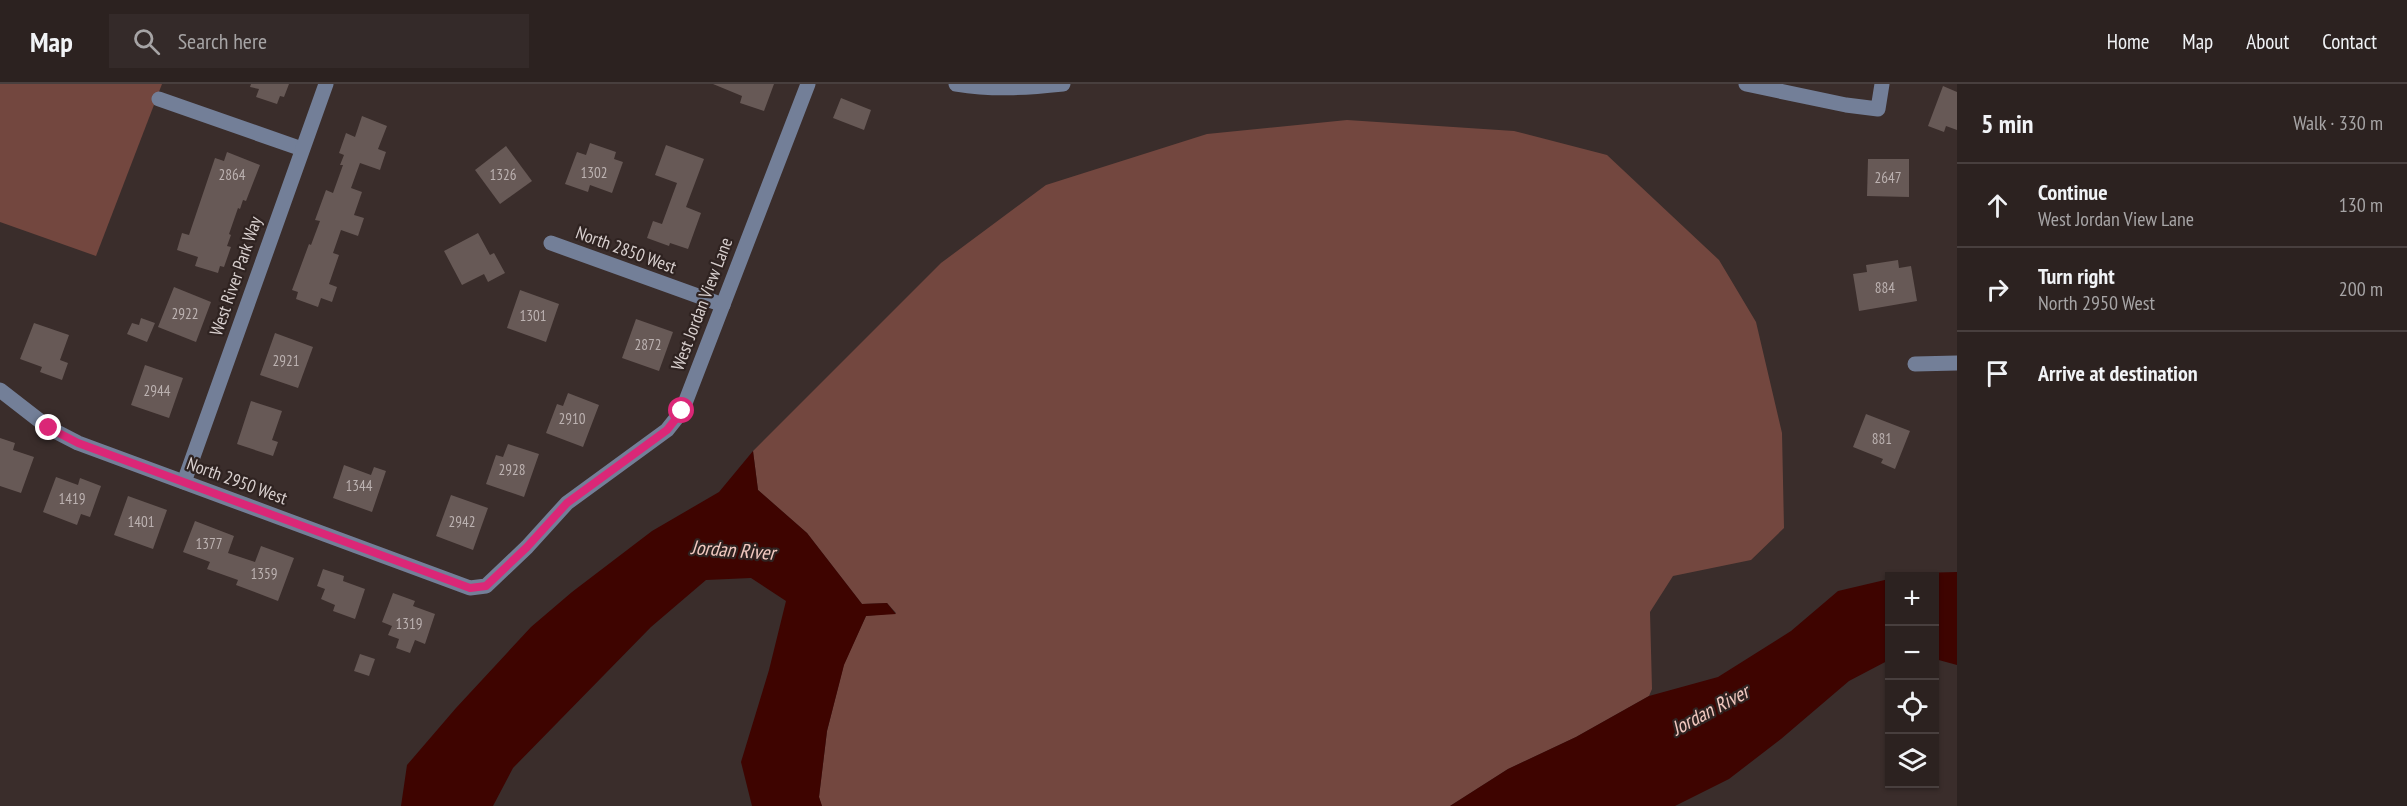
<!DOCTYPE html>
<meta charset="utf-8">
<style>
:root{--surface:#2c2220;--page:#342a29;--text:#f1f3f6;--muted:#a6a4a5;--line:#483f3e}
body{margin:0;font-family:"PT Sans Narrow",sans-serif;background:var(--page);color:var(--text)}
.controls{position:absolute;right:18px;bottom:18px;display:grid;overflow:hidden;border-radius:0px;box-shadow:0 2px 4px #0004}
.controls button{width:54px;height:54px;display:grid;place-items:center;padding:0;border:0;border-bottom:2px solid var(--line);background:var(--surface);color:var(--text);font:30px sans-serif}
.stop{position:absolute;width:18px;height:18px;margin:-14px;border:4px solid #db2777;border-radius:50%;background:#fff}
.stop.end{background:#db2777;border-color:#fff;box-shadow:0 2px 6px #0008}
.list{margin:0;padding:0;list-style:none}
h2{display:flex;justify-content:space-between;align-items:center;height:78px;margin:0;padding:0 24px;font-size:26px}
h2 small{font-size:20px;font-weight:400;color:var(--muted)}
.list li{display:grid;grid-template-columns:39px 1fr auto;gap:18px;align-items:center;box-sizing:border-box;height:84px;padding:0 24px;border-top:2px solid var(--line)}
.list b{display:block;font-size:22px;white-space:nowrap}
.list p{margin:0;font-size:20px;white-space:nowrap;color:var(--muted)}
.list em{font-size:20px;font-style:normal;color:var(--muted)}
.icon{flex:none;width:33px;height:33px;fill:none;stroke:currentColor;stroke-width:2;stroke-linecap:round;stroke-linejoin:round}
.map{position:relative;flex:none;width:1957px;height:722px;overflow:hidden}
header{display:flex;align-items:center;gap:36px;box-sizing:border-box;height:84px;padding:0 30px;background:var(--surface);border-bottom:2px solid var(--line)}
header strong{font-size:28px}
nav{display:flex;gap:33px;margin-inline-start:auto;font-size:21px}
.search{width:420px;height:54px;background:var(--page);display:flex;align-items:center;gap:15px;box-sizing:border-box;padding:0 21px;border-radius:0px;color:var(--muted);font-size:22px}
main{display:flex}
aside{flex:1;background:var(--surface)}
.map>svg:first-child{display:block}
</style>
<header>
<strong>Map</strong>
<div class="search"><svg class="icon" aria-label="search" viewBox="0 0 24 24"><circle cx="10" cy="10" r="6"/><path d="M15 15l6 6"/></svg>Search here</div>
<nav><a>Home</a><a>Map</a><a>About</a><a>Contact</a></nav>
</header>
<main>
<div class="map">
<svg width="1957" height="722" viewBox="0 0 1957 722">
<rect width="100%" height="100%" fill="#3a2d2b"/>
<!-- green -->
<g fill="#73473f">
<path d="M0 0H162L96 172 0 138Z"/>
<path d="M1347 36 1514 47 1607 71 1719 176 1756 238 1782 349 1784 444 1751 476 1673 492 1650 528 1652 605 1649 612 1576 653 1508 685 1450 722H822L819 713 827 647 844 580 866 532 896 529 887 519 862 520 807 449 758 406 753 367 941 179 1046 101 1207 50Z"/>
</g>
<!-- water -->
<g fill="#3e0400">
<path d="M753 367 758 406 807 449 862 520 887 519 896 530 866 532 844 581 827 647 819 713 822 722H752L741 678 769 586 786 517 751 494 706 496 651 543 513 684 493 722H401L407 681 456 624 531 543 572 508 652 447 719 408Z"/>
<path d="M1957 488V581L1935 575 1934 493 1902 492 1919 489Z"/>
<path d="M1889 495V576L1849 597 1781 655 1729 695 1675 722H1450L1508 685 1576 653 1649 612 1718 593 1791 547 1838 507Z"/>
</g>
<!-- building -->
<g fill="#675956">
<path d="M251 0H289L284 13 280 12 277 20 256 13 259 5 250 3Z"/>
<path d="M713 0H774L764 27 740 19 742 12Z"/>
<path d="M1943 2 1957 8V46L1946 42 1944 48 1928 42Z"/>
<path d="M841 14 871 26 864 46 833 34Z"/>
<path d="M362 32 387 42 378 65 386 68 380 86 360 79 351 104 362 108 354 131 364 134 358 152 341 146 333 169 339 171 329 200 337 203 332 218 321 214 318 223 296 215 298 208 292 206 309 160 311 161 320 137 315 136 326 106 333 109 343 81H340L344 71 339 69 346 49 355 53Z"/>
<path d="M590 59 616 68 614 75 623 78 612 109 590 101 588 108 565 100 577 68 586 71Z"/>
<path d="M666 61 704 75 686 123 701 129 688 165 670 159 669 162 647 154 653 137 662 140 677 99 655 91Z"/>
<path d="M506 62 532 97 500 120 475 86Z"/>
<path d="M227 68 260 81 246 117 243 116 240 125 238 124 229 150 231 151 227 162 231 163 224 183 220 182 218 189 195 182 198 173 177 166 182 149 189 151 215 74 224 77Z"/>
<path d="M1868 75H1909V113L1867 112Z"/>
<path d="M478 149 490 171 494 169 505 189 488 198 484 190 462 201 444 167Z"/>
<path d="M1898 176 1899 184 1911 182 1917 217 1859 227 1853 190 1867 188 1866 181Z"/>
<path d="M174 203 211 218 196 258 158 243Z"/>
<path d="M520 206 559 220 546 258 507 244Z"/>
<path d="M141 234 155 239 147 258 127 250 132 239 139 241Z"/>
<path d="M636 235 673 248 659 287 622 274Z"/>
<path d="M34 239 69 251 60 276 68 279 62 296 40 288 42 283 20 275Z"/>
<path d="M275 249 313 263 298 304 260 291Z"/>
<path d="M145 281 183 294 169 334 131 321Z"/>
<path d="M568 309 599 321 583 363 546 349 557 320 563 322Z"/>
<path d="M251 317 282 327 272 356 278 358 273 372 237 360Z"/>
<path d="M1866 330 1910 347 1895 385 1881 379 1883 375 1853 363Z"/>
<path d="M0 354 15 359 13 366 34 373 21 409 0 402Z"/>
<path d="M508 360 539 370 524 413 486 400 496 371 503 373Z"/>
<path d="M344 381 371 391 374 383 386 387 372 428 333 414Z"/>
<path d="M56 393 78 401 80 394 101 402 90 433 81 430 77 441 43 428Z"/>
<path d="M451 411 488 424 473 466 436 452Z"/>
<path d="M128 412 167 426 153 465 114 451Z"/>
<path d="M195 437 234 452 228 469 255 478 261 462 294 474 278 517 236 501 238 496 207 485 210 478 183 468Z"/>
<path d="M323 485 344 492 343 497 365 505 355 535 333 527 335 521 321 515 325 505 317 502Z"/>
<path d="M393 509 415 517 413 522 435 530 425 560 415 556 410 569 396 564 399 555 388 551 392 542 382 538Z"/>
<path d="M360 570 375 575 369 592 354 587Z"/>
</g>
<g fill="none" stroke-linecap="round" stroke-linejoin="round">
<!-- minor -->
<g stroke="#737f98" stroke-width="15">
<path d="M956 0C994 6 1024 4 1063 0"/>
<path d="M1746 0 1846 21 1878 25 1882 0"/>
<path d="M159 15 302 65"/>
<path d="M551 159 723 221"/>
<path d="M1915 280 1957 279"/>
<path d="M0 306 49 344 78 359 470 504 486 502 527 463 567 419 667 346 682 327 808 0"/>
<path d="M184 398 326 0"/>
</g>
</g>
<g fill="none" stroke-linecap="round" stroke-linejoin="round">
<!-- route -->
<path stroke="#db2777" stroke-width="8" d="M49 344 78 359 470 504 486 502 527 463 567 419 667 346 682 327"/>
</g>
<g text-anchor="middle" stroke-width="4.5" stroke-linejoin="round" paint-order="stroke">
<!-- number labels -->
<g font-size="15" fill="#bcb2b1">
<text x="594" y="94">1302</text>
<text x="232" y="96">2864</text>
<text x="503" y="96">1326</text>
<text x="1888" y="99">2647</text>
<text x="1885" y="209">884</text>
<text x="185" y="235">2922</text>
<text x="533" y="237">1301</text>
<text x="648" y="266">2872</text>
<text x="286" y="282">2921</text>
<text x="157" y="312">2944</text>
<text x="572" y="340">2910</text>
<text x="1882" y="360">881</text>
<text x="512" y="391">2928</text>
<text x="359" y="407">1344</text>
<text x="72" y="420">1419</text>
<text x="141" y="443">1401</text>
<text x="462" y="443">2942</text>
<text x="209" y="465">1377</text>
<text x="264" y="495">1359</text>
<text x="409" y="545">1319</text>
</g>
<!-- street labels -->
<g font-size="18" fill="#d9d0cf" stroke="#2f2321">
<text transform="translate(626 166) rotate(20)" y="6">North 2850 West</text>
<text transform="translate(236 192) rotate(-71)" y="6">West River Park Way</text>
<text transform="translate(702 220) rotate(-69)" y="6">West Jordan View Lane</text>
<text transform="translate(237 397) rotate(20)" y="6">North 2950 West</text>
</g>
<!-- water labels -->
<g font-size="20" font-style="italic" fill="#f2c9c0" stroke="#2f2321">
<text transform="translate(733 466) rotate(4)" y="7">Jordan River</text>
<text transform="translate(1710 626) rotate(-28)" y="7">Jordan River</text>
</g>
</g>
</svg>
<div class="controls">
<button>+</button>
<button>−</button>
<button><svg class="icon" aria-label="locate" viewBox="0 0 24 24"><circle cx="12" cy="12" r="6"/><path d="M12 2v4M12 18v4M2 12h4M18 12h4"/></svg></button>
<button><svg class="icon" aria-label="layers" viewBox="0 0 24 24"><path d="M12 4l9 5-9 5-9-5zM3 14l9 5 9-5"/></svg></button>
</div>
<div class="stop" style="left:682px;top:327px"></div>
<div class="stop end" style="left:49px;top:344px"></div>
</div>
<aside>
<h2>5 min<small>Walk · 330 m</small></h2>
<ul class="list">
<li><svg class="icon" aria-label="ahead" viewBox="0 0 24 24"><path d="M12 20V5M6 11l6-6 6 6"/></svg><div><b>Continue</b><p>West Jordan View Lane</p></div><em>130 m</em></li>
<li><svg class="icon" aria-label="right" viewBox="0 0 24 24"><path d="M7 20v-9h11M14 6l5 5-5 5"/></svg><div><b>Turn right</b><p>North 2950 West</p></div><em>200 m</em></li>
<li><svg class="icon" aria-label="arrive" viewBox="0 0 24 24"><path d="M6 21V4h12l-3 4 3 4H6"/></svg><div><b>Arrive at destination</b></div></li>
</ul>
</aside>
</main>
